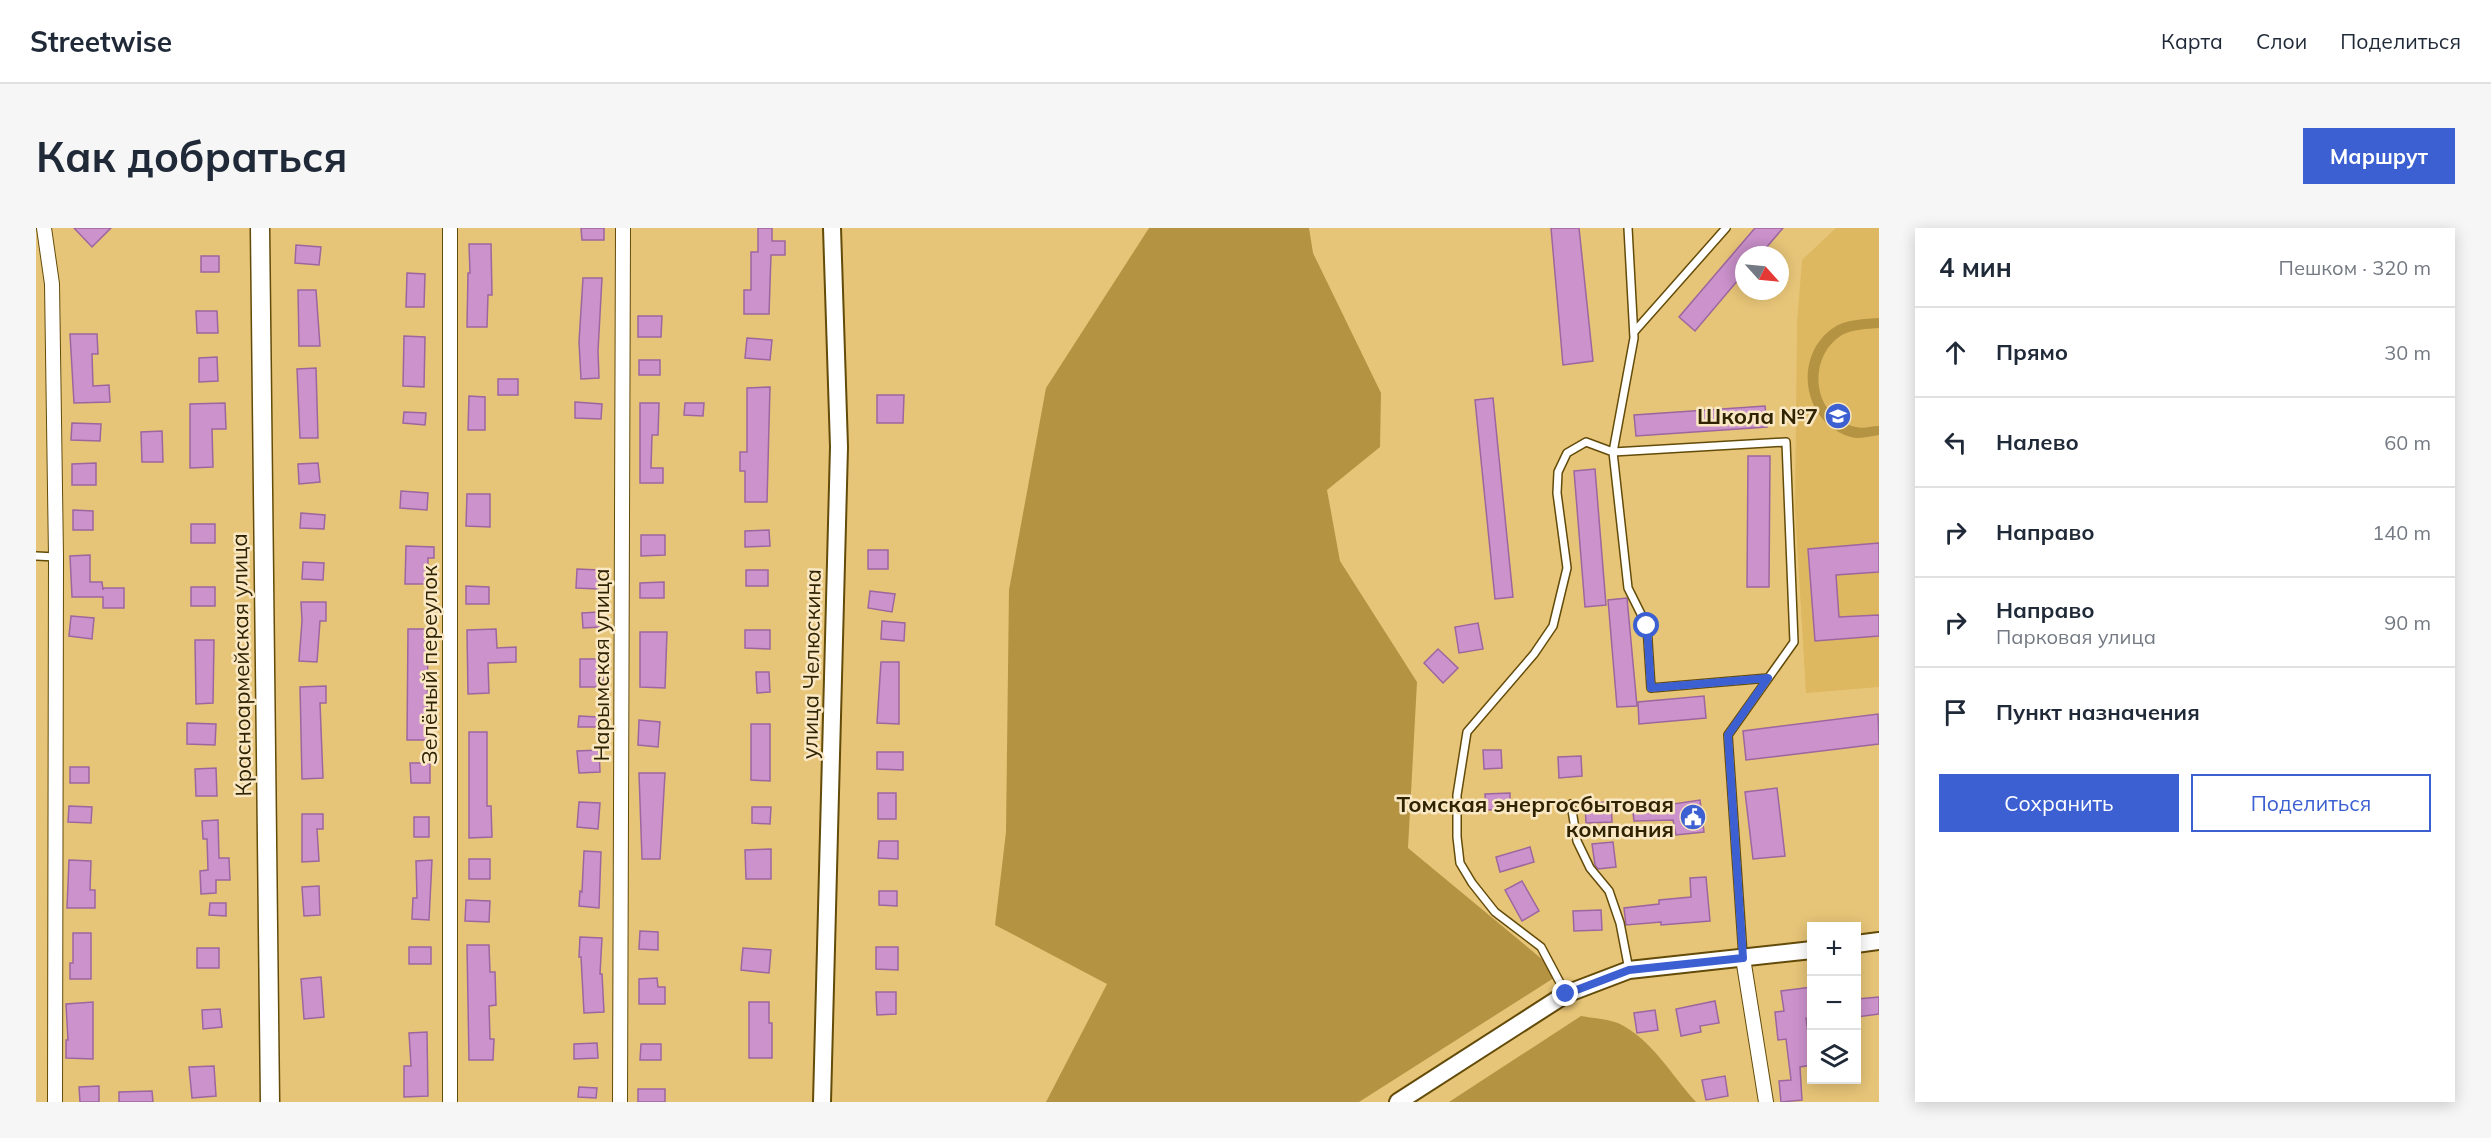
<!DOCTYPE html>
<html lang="ru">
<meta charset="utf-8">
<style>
:root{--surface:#fff;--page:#f6f6f7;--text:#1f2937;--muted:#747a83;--line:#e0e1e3;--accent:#3c60d2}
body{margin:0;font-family:Mulish,sans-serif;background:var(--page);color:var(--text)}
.controls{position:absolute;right:18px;bottom:18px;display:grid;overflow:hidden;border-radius:0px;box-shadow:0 3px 15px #0003}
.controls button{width:54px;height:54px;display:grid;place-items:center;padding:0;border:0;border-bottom:2px solid var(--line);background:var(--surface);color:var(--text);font:30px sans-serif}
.compass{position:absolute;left:1699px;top:18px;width:54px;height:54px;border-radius:50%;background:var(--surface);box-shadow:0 3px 15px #0003;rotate:117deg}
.stop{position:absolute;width:18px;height:18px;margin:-14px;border:4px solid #3c60d2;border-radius:50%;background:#fff}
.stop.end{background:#3c60d2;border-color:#fff;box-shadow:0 2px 6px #0008}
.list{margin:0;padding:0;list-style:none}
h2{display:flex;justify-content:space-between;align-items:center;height:78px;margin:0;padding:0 24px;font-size:26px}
h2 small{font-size:20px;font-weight:400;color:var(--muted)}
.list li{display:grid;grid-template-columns:39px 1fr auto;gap:18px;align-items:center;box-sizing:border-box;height:90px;padding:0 24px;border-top:2px solid var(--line)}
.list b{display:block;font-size:22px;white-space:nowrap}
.list p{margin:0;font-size:20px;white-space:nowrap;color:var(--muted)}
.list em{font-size:20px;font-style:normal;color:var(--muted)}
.actions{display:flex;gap:12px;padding:18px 24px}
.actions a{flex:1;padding:14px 0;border:2px solid var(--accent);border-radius:0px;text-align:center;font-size:21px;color:var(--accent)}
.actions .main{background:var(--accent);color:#fff}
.icon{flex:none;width:33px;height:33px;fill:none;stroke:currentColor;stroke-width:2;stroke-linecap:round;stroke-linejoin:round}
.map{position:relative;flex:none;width:1843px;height:874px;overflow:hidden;border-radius:0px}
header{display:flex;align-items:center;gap:36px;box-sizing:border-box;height:84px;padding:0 30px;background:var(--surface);border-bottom:2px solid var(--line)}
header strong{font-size:28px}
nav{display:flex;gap:33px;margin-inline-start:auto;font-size:21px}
.intro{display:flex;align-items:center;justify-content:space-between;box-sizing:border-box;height:144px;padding:0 36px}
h1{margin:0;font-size:42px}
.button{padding:15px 27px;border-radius:0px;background:var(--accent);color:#fff;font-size:21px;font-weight:700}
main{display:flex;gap:36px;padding:0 36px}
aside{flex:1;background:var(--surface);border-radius:0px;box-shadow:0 3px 15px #0003}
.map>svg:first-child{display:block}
</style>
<header>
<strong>Streetwise</strong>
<nav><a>Карта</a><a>Слои</a><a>Поделиться</a></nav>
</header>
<div class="intro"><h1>Как добраться</h1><a class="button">Маршрут</a></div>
<main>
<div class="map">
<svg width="1843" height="874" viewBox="0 0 1843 874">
<rect width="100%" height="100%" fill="#e7c578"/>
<!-- built -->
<path fill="#ddb861" d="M1800 0H1843V459L1770 465 1759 281 1761 95 1766 32Z"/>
<!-- green -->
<g fill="#b49343">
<path d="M1113 0H1273L1277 25 1345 165 1344 219 1291 262 1304 333 1381 454 1372 620 1524 746 1323 874H1010L1071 756 959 697 970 604 973 362 1010 160Z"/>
<path d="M1843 90V100C1831 101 1817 101 1806 107 1770 129 1776 190 1820 199 1827 201 1836 198 1843 198V207C1836 208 1827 210 1820 210 1811 209 1802 204 1795 199 1762 172 1764 118 1802 97 1815 91 1830 91 1843 90Z"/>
<path d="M1545 788C1556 790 1571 791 1582 795 1616 811 1635 847 1660 874H1413Z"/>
</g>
<!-- building -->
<g fill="#cc92cc" stroke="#9d669e" stroke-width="1.5">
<path d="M38 0H75L56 19Z"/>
<path d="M545 0H568V12H546Z"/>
<path d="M722 0H736V13H749V27H735L733 86H708V62H715V24H722Z"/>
<path d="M1515 0H1543L1557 133 1527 137Z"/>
<path d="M1719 0H1747L1724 27H1708V45L1659 103 1643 89Z"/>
<path d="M433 16H455L456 67H452L451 99H431L432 45H434Z"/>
<path d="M260 17 285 19 283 37 259 35Z"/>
<rect x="165" y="28" width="18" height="16"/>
<path d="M371 45 389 46 388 79H370Z"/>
<path d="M547 50H566L562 123 563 150 545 151 543 114Z"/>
<path d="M262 62H280L284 118H263Z"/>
<path d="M160 83H181L182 105H161Z"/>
<path d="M602 88H626L625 109H602Z"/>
<path d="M34 106H61L62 126H56L57 158 73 157 74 174 38 175Z"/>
<path d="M368 108 389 109 388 159 367 158Z"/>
<path d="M711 110 736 112 734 132 709 130Z"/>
<path d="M181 129 182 153 163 154V130Z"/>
<rect x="603" y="132" width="21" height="15"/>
<path d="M280 140 282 210H264L261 141Z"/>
<rect x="462" y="151" width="20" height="16"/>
<path d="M734 159 731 274H709V243H704V224H711V160Z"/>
<path d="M841 167H868L867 195H841Z"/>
<path d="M433 168 449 169V202H432Z"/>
<path d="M1457 170 1477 369 1459 371 1439 172Z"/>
<path d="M539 174 566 176 565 191 539 190Z"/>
<path d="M189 175 190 201H176L177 239 154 240V176Z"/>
<path d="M604 175H623L622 207H616L615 240H627V255H604Z"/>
<path d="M649 175H668L667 188 648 187Z"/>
<path d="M1729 178 1731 199 1600 208 1598 187Z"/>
<path d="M368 184 390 185 389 197 367 195Z"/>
<path d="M36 195 65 196 64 213 35 212Z"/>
<path d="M126 203 127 234H106L105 204Z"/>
<path d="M1712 228H1734L1733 359H1711Z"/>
<path d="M60 235V257H36V236Z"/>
<path d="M282 235 284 254 263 256 262 236Z"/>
<path d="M1559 241 1570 377 1549 379 1538 243Z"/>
<path d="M365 263 392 265 391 282 364 280Z"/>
<path d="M431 266H454V299L430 298Z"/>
<path d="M37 282 57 283V302H37Z"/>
<path d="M265 285 289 287 288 301 264 300Z"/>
<rect x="155" y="296" width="24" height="19"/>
<path d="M733 302 734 318 709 319V303Z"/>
<path d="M605 307H629V327L605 328Z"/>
<path d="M1843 315V344L1800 347 1803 389 1843 387V408L1779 413 1772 321Z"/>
<path d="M370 318 398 319V330H392V356H369Z"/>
<rect x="832" y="322" width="20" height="19"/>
<path d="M54 327V354H66L67 362V360H88V380H67V369H36L34 328Z"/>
<path d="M267 334 288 335 287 352 266 351Z"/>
<path d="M541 341 563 342 562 361 540 360Z"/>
<rect x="710" y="342" width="22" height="16"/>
<path d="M628 354V370H604V355Z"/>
<path d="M430 358 453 359V376H430Z"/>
<rect x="155" y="359" width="24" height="19"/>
<path d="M834 363 859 366 856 384 832 380Z"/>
<path d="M1591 370 1601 478 1581 479 1572 372Z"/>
<path d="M265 374H290V393H284L281 434 263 433 266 393Z"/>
<path d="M563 384 564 399 547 400 546 385Z"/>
<path d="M35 388 58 390 56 411 33 408Z"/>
<path d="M846 393 869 395 868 413 845 411Z"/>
<path d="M1442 395 1447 421 1423 425 1419 399Z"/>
<path d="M372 401H392L391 512H371Z"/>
<path d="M460 401 461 420 480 419V434L452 435 453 465 432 466 431 402Z"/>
<path d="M709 402H734V421L709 420Z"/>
<path d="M604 404H631L629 460 604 459Z"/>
<path d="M159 412H178L177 475 160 476Z"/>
<path d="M1402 421 1422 440 1407 455 1388 435Z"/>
<rect x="544" y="431" width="23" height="28"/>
<path d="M845 434H863V496L841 495Z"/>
<path d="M720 444H733L734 464 721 465Z"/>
<path d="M290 458V475H284L287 550 266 551 264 459Z"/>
<path d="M1668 468 1670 490 1603 496 1602 474Z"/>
<path d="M1842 486 1843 516 1710 532 1707 503Z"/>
<path d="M543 488 562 489V499H542Z"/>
<path d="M603 492 624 494 622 519 602 517Z"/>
<path d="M151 495 180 496 179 517 151 516Z"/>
<path d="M715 496H734V553L715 552Z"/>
<path d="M433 504H451V578H455L456 609 433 610Z"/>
<path d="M563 522 564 544 543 545 541 523Z"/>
<path d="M1447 522H1465L1466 540 1448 541Z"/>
<path d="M841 524H867V542L841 541Z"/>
<path d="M1545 528 1546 548 1523 550 1522 529Z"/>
<path d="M374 535H394V555H375Z"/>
<rect x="34" y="539" width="19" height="16"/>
<path d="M180 540 181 568H160L159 541Z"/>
<path d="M603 545H629L624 631H606Z"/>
<path d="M1741 560 1749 628 1717 631 1709 564Z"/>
<rect x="842" y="565" width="18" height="26"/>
<path d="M1474 565V581L1450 582 1449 566Z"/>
<path d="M1664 572 1668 604 1640 607 1637 592 1598 593 1596 576 1623 573 1624 578Z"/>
<path d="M543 574 564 575 562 601 541 599Z"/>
<path d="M1575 574 1576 594 1550 595 1549 575Z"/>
<path d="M33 578 56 579 55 595 32 594Z"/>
<path d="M716 579H735L734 596 716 595Z"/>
<path d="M266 586H287V601H281L283 633 266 634Z"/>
<rect x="378" y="589" width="15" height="20"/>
<path d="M182 592 183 630H193L194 652H180V665L165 666 164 643 172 642 171 611H167L166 593Z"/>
<path d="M843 613H862V631L842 630Z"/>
<path d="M1577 614 1580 639 1562 641 1559 637 1556 616Z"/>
<path d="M1494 619 1498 634 1464 644 1460 629Z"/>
<path d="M735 621V651H710L709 622Z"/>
<path d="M548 623 565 624 563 680 543 678 544 663 546 664Z"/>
<rect x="433" y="631" width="21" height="20"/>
<path d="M33 632 55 633 54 662H59V680H31Z"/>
<path d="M396 632 393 692 376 691 377 670H381L380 633Z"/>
<path d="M1670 649 1674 693 1625 697V694L1590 697 1588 680 1623 676V672L1655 669 1654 650Z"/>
<path d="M1486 653 1503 683 1486 693 1469 662Z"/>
<path d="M283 658 284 687 268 688 266 659Z"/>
<path d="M843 663H861V678L843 677Z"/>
<path d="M430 672 454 673 453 694 429 693Z"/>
<path d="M174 675H190V688L173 687Z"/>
<path d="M1565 682 1566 702 1538 703 1537 683Z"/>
<path d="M604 703 622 704V722L603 721Z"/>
<path d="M37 705H55V751H34V735H37Z"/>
<path d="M544 709 566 710 564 746H566L568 784 548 785 545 729H543Z"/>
<path d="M431 717H453L454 744H459L460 777 453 778 454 811H458L457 832H433Z"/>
<rect x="373" y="719" width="22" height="17"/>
<path d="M840 719H862V742L840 741Z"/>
<rect x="161" y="720" width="22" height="20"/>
<path d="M707 720 735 722 733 745 705 742Z"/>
<path d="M285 749 288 789 268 791 265 751Z"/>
<path d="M621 750 622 759H629V776H603V751Z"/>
<path d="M1776 759V790H1770L1774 820H1776V837L1764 839 1766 872 1745 874 1743 853 1755 852 1750 811 1742 812 1739 784 1748 783 1745 763Z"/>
<path d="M840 764H860V786L841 787Z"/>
<path d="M1843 769V786L1821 789V771Z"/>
<path d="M1679 773 1683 795 1664 798 1665 804 1645 808 1640 781Z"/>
<path d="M57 774V831L30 830V812H32L30 776Z"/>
<path d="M713 774H733V795H736V830H713Z"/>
<path d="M184 781 186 799 167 801 166 782Z"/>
<path d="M1619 782 1622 802 1601 805 1598 785Z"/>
<path d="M391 804 392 868 368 869V838H375L373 805Z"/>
<path d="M561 815 562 830 538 831V816Z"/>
<path d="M605 816H625V832H604Z"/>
<path d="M178 838 180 868 156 870 153 839Z"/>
<path d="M1689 848 1692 868 1670 872 1666 852Z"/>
<path d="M63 858V874H44L43 859Z"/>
<path d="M543 859 561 860 560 870 542 869Z"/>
<rect x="602" y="861" width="27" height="13"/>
<path d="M116 863 117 874H83V864Z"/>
</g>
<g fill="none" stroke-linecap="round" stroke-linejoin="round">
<defs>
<g id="service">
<path d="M1592 0 1598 110 1577 224 1750 214 1758 414 1692 507 1707 728"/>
<path d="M1598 104 1690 0"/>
<path d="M0 328 20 329"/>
<path d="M1535 576 1541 613 1554 640 1573 663 1584 695 1593 742"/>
<path d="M1530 766 1505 719 1459 684 1436 655 1424 635 1421 609V567L1431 504 1498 426 1517 398 1531 340 1521 265 1522 244 1531 225 1550 214 1577 224 1592 360 1611 398 1615 460 1732 450"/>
</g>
<g id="minor">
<path d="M8 0 16 56 20 329 19 874"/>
<path d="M414 0V874"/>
<path d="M1707 730 1730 874"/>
<path d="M584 874 587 0"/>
</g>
<g id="tertiary">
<path d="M1820 716 1843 713"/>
<path d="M786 874 803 219 796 0"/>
<path d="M1362 874 1530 766 1593 742 1776 722"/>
</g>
<path id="secondary" d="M224 0 234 874"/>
</defs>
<!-- service casing -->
<use href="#service" stroke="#634b09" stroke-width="10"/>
<!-- minor casing -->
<use href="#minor" stroke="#634b09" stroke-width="16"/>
<!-- tertiary casing -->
<use href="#tertiary" stroke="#634b09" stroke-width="20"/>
<!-- secondary casing -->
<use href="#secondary" stroke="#634b09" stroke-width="21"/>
<!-- service -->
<use href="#service" stroke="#fff" stroke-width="7"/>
<!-- minor -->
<use href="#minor" stroke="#fff" stroke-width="14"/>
<!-- tertiary -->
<use href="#tertiary" stroke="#fff" stroke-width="16"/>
<!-- secondary -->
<use href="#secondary" stroke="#fff" stroke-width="18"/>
</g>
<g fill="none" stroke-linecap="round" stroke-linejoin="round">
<!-- route -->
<path stroke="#3c60d2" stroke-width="8" d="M1530 766 1593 742 1707 730 1692 507 1732 450 1615 460 1611 398"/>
</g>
<!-- icons -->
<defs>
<symbol id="school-disc" viewBox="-11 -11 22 22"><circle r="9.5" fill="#3c60d2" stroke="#f9e8c3"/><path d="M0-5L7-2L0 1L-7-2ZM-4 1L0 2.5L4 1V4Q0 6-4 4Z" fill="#fff"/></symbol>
<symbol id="civic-disc" viewBox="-11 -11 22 22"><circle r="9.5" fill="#3c60d2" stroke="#f9e8c3"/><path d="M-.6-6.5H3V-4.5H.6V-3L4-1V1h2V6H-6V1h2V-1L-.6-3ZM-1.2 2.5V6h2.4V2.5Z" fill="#fff"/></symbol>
</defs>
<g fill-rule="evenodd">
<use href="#school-disc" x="1787" y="173" width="30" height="30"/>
<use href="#civic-disc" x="1642" y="574" width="30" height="30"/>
</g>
<g text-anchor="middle" stroke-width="5" stroke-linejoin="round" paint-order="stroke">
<!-- poi labels -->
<g font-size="22" font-weight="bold" fill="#302302" stroke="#f9e8c3" text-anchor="end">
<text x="1782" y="196">Школа №7</text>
<text x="1638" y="584">Томская энергосбытовая<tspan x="1638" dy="25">компания</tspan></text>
</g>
<!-- street labels -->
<g font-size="22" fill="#302302" stroke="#f9e8c3">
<text transform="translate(775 436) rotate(-89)" y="8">улица Челюскина</text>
<text transform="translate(205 437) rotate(-91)" y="8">Красноармейская улица</text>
<text transform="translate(393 437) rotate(-90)" y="8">Зелёный переулок</text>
<text transform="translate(565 437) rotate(-90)" y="8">Нарымская улица</text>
</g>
</g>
</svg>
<div class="controls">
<button>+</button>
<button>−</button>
<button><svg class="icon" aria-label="layers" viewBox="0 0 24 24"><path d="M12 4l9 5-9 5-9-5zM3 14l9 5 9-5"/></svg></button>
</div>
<svg class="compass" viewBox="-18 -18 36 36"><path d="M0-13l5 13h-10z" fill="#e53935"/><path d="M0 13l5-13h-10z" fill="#747a83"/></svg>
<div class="stop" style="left:1611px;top:398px"></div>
<div class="stop end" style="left:1530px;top:766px"></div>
</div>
<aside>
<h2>4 мин<small>Пешком · 320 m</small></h2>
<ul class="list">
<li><svg class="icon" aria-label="ahead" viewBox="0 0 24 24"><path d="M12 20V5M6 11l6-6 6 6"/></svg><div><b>Прямо</b></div><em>30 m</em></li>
<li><svg class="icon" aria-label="left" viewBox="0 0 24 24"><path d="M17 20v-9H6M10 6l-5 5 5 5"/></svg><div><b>Налево</b></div><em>60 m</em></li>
<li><svg class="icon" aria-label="right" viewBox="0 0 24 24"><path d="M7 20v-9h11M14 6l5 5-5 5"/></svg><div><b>Направо</b></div><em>140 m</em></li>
<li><svg class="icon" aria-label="right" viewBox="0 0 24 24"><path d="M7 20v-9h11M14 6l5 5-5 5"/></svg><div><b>Направо</b><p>Парковая улица</p></div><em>90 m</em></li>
<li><svg class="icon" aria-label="arrive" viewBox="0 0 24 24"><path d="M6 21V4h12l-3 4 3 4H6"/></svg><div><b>Пункт назначения</b></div></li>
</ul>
<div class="actions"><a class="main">Сохранить</a><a>Поделиться</a></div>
</aside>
</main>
